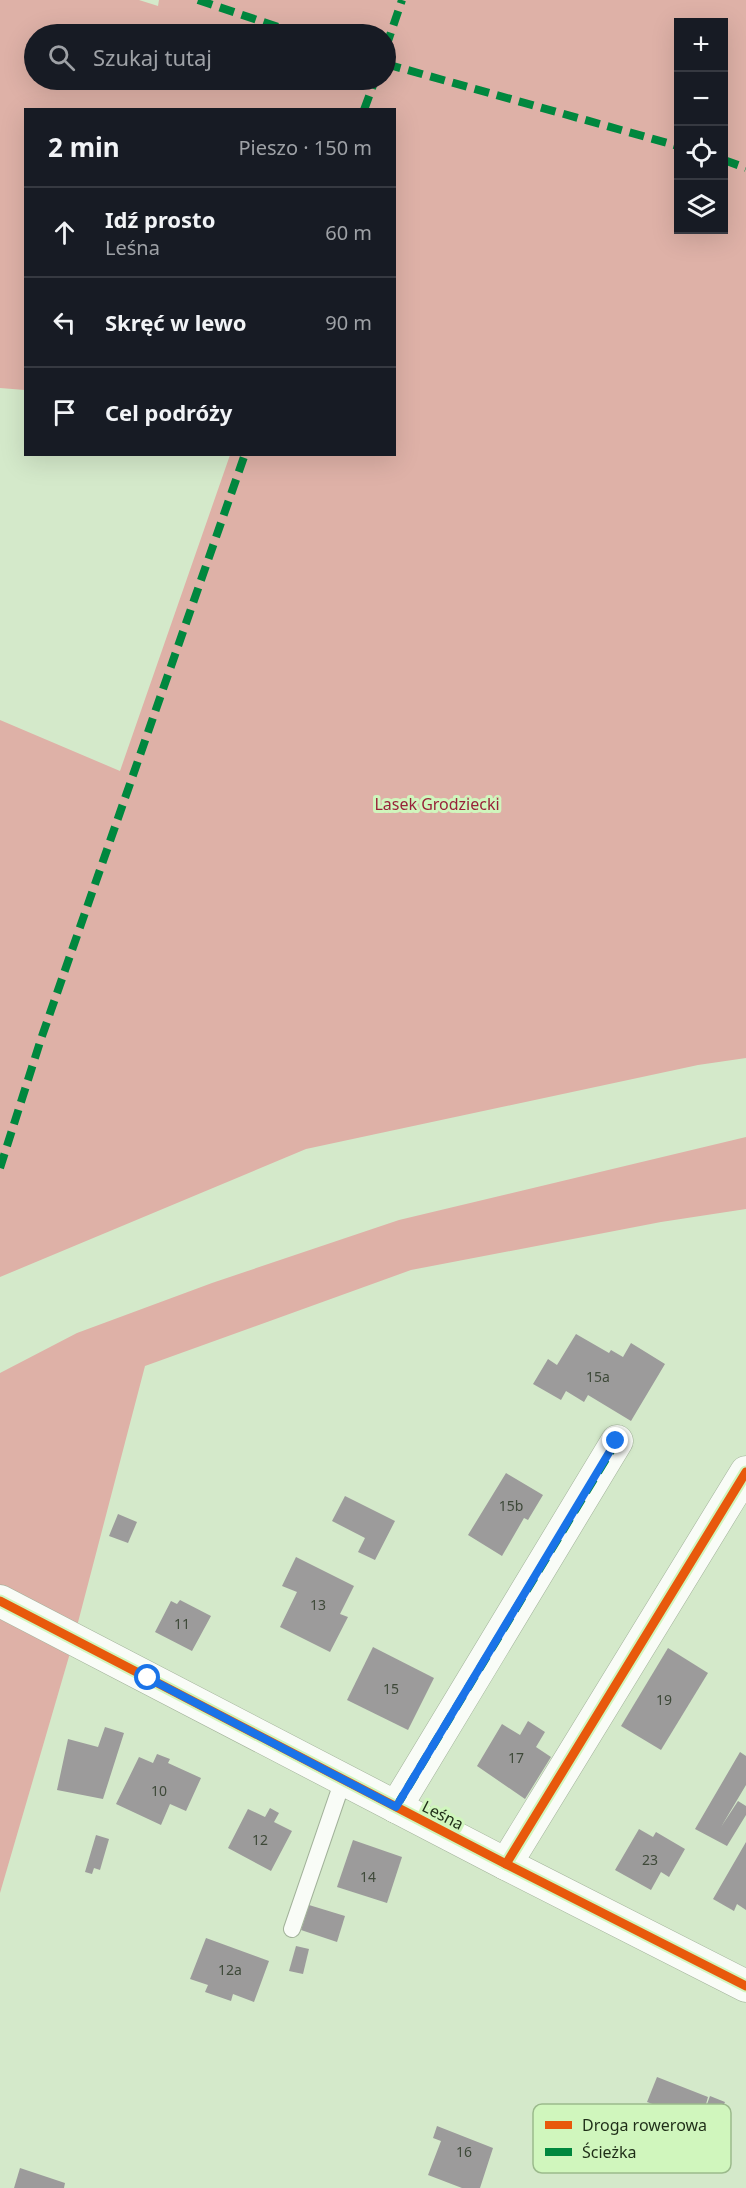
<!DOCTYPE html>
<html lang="pl">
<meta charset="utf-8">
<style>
:root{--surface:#171b24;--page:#242831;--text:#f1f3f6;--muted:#9ea1a6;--line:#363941}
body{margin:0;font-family:"Noto Sans",sans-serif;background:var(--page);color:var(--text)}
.controls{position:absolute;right:18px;top:18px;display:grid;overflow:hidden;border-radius:0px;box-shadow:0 6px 24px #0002}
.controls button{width:54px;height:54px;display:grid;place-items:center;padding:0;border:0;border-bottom:2px solid var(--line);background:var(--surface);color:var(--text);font:30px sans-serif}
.stop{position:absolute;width:18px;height:18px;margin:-14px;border:4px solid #1a73e8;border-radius:50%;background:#fff}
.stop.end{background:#1a73e8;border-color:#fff;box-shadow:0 2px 6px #0008}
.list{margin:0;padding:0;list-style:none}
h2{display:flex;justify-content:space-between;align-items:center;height:78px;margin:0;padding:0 24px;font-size:26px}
h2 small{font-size:20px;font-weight:400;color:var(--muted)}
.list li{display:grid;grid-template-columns:39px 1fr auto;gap:18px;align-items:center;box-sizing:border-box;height:90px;padding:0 24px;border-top:2px solid var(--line)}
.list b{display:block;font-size:22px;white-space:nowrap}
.list p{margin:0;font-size:20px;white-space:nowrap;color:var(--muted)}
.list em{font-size:20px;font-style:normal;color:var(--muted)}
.icon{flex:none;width:33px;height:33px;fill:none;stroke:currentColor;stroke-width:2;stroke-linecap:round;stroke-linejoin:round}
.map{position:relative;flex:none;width:746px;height:2188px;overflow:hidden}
.search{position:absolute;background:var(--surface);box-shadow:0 6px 24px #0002;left:24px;top:24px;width:372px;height:66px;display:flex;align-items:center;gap:15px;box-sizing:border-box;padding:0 21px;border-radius:33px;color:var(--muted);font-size:22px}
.panel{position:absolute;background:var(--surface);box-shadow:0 6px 24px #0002;left:24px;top:108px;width:372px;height:348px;border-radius:0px}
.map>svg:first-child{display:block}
</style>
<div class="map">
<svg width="746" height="2188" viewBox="0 0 746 2188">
<rect width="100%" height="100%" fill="#d4e9ca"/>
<!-- forest -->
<g fill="#deb1a7" fill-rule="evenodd">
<path d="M0 0H139L158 6 159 0H746V1058L698 1065 306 1149 0 1277V720L120 771 230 455 394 454V110H26L25 390 0 388ZM678 22H724V230H678ZM34 34H386V80H34Z"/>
<path d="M746 1137V1209L661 1222 411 1270 145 1366 76 1630 0 1593V1373L77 1333 212 1283 399 1220Z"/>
<path d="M0 1618 70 1653 0 1893Z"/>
</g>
<!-- building -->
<g fill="#9c9b9b">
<path d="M576 1334 609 1353 611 1350 623 1357 631 1343 665 1364 631 1421 588 1395 584 1402 566 1391 561 1400 533 1384 548 1359 557 1365Z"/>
<path d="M506 1473 543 1495 528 1520 524 1518 502 1556 468 1535Z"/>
<path d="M345 1496 395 1521 375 1560 358 1552 365 1538 332 1521Z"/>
<path d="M118 1514 137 1522 128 1543 109 1536Z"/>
<path d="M296 1557 354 1586 340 1614 348 1617 330 1652 280 1627 297 1592 282 1586Z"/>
<path d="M180 1600 211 1616 192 1651 155 1632 171 1601 177 1604Z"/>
<path d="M373 1647 434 1678 408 1730 347 1700Z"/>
<path d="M668 1648 708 1673 661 1750 621 1726Z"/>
<path d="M528 1721 545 1732 536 1747 551 1757 525 1799 477 1766 502 1724 520 1735Z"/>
<path d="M105 1727 124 1733 103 1799 57 1790 68 1739 98 1747Z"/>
<path d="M740 1752 746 1756V1785L721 1827 738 1801 746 1806V1815L727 1846 695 1829Z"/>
<path d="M157 1754 170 1759 168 1763 201 1778 186 1811 170 1804 161 1825 116 1804 139 1757 153 1763Z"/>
<path d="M270 1808 279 1813 274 1822 292 1831 271 1871 228 1848 248 1809 265 1817Z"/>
<path d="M639 1829 653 1837 656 1832 685 1849 669 1877 661 1872 651 1890 615 1870Z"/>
<path d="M96 1835 109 1839 100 1870 94 1868 92 1874 85 1872Z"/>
<path d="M353 1840 402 1857 387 1903 337 1887Z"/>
<path d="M746 1842V1910L737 1904 734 1911 713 1899Z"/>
<path d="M309 1905 345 1916 337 1942 301 1930Z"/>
<path d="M206 1938 269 1961 254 2002 233 1994 231 2001 205 1992 208 1985 190 1979Z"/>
<path d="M296 1946 309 1949 303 1974 289 1971Z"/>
<path d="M657 2077 708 2097 702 2118 710 2096 725 2102 710 2138 678 2127 682 2115 647 2102Z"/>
<path d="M437 2126 493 2148 480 2188H462L428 2175 441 2141 433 2138Z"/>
<path d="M20 2168 65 2183 64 2188H14Z"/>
</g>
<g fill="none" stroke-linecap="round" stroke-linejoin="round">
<defs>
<path id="service" d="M292 1929 343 1780"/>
<g id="minor">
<path d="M0 1601 506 1864 746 1986"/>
<path d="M396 1807 617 1441"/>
<path d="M506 1864 746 1472"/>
</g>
</defs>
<!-- service casing -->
<use href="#service" stroke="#a2b29a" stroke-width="18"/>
<!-- minor casing -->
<use href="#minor" stroke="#a2b29a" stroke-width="33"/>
<!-- service -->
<use href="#service" stroke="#f9fcf7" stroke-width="16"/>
<!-- minor -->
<use href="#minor" stroke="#f9fcf7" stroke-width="32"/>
<!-- quiet -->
<g stroke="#00873e" stroke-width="8" stroke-dasharray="15 8" stroke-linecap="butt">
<path d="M198 0 299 34"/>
<path d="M386 47 402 0"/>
<path d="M386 64 678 146"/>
<path d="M364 110 375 80"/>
<path d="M724 160 746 168"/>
<path d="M0 1168 41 1039 245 454"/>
<path d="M396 1807 617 1441"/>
</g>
<defs>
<g id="cycleway">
<path d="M0 1601 506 1864 746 1986"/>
<path d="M506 1864 746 1472"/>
</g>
</defs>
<!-- cycleway casing -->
<use href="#cycleway" stroke="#d0f6bd" stroke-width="13"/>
<!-- cycleway -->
<use href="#cycleway" stroke="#e8590c" stroke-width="9"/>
</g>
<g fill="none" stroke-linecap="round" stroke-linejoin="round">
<!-- route -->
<path stroke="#1a73e8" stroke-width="8" d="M148 1678 396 1807 616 1441"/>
</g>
<g text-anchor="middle" stroke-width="6" stroke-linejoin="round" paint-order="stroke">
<!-- number labels -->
<g font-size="14" fill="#3e4939">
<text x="598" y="1382">15a</text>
<text x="511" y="1511">15b</text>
<text x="318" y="1610">13</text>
<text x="182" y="1629">11</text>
<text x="391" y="1694">15</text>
<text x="664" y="1705">19</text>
<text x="516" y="1763">17</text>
<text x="159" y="1796">10</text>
<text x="260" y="1845">12</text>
<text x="650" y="1865">23</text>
<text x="368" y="1882">14</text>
<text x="230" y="1975">12a</text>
<text x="464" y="2157">16</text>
</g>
<!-- park labels -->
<g font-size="16" fill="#982339" stroke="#d0f6bd">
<text x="437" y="810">Lasek Grodziecki</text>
</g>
<!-- street labels -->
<g font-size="16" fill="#1f2e18" stroke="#d0f6bd">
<text transform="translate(443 1815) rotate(27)" y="6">Leśna</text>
</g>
</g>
<!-- legend -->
<rect x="533" y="2104" width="198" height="69" rx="9" fill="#d0f6bd" stroke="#9bba8c" stroke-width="1.5"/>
<rect x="545" y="2121" width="27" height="8" fill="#e8590c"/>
<rect x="545" y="2148" width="27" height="8" fill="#00873e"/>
<g font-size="16" fill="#1f2e18">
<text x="582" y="2131">Droga rowerowa</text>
<text x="582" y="2158">Ścieżka</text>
</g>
</svg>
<div class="controls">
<button>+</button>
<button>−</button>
<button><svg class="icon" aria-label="locate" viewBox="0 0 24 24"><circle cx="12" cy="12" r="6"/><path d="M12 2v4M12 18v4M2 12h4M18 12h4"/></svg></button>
<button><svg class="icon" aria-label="layers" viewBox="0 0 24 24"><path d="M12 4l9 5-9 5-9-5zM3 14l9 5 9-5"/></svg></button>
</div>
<div class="stop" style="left:148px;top:1678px"></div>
<div class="stop end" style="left:616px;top:1441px"></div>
<div class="search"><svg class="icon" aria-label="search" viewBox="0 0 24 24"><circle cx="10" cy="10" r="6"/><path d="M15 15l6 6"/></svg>Szukaj tutaj</div>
<section class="panel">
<h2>2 min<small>Pieszo · 150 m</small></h2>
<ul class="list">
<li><svg class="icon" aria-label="ahead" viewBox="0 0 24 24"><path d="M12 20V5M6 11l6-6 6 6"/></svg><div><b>Idź prosto</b><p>Leśna</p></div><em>60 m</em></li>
<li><svg class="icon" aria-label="left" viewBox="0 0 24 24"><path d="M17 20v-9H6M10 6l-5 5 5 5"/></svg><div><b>Skręć w lewo</b></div><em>90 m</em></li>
<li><svg class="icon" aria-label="arrive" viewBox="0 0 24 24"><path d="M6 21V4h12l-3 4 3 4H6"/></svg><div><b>Cel podróży</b></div></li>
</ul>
</section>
</div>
